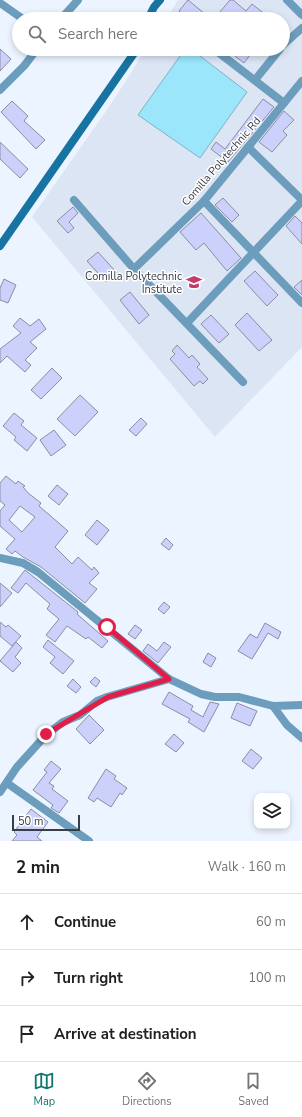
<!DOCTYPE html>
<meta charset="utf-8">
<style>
:root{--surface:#fff;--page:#f6f6f6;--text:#202124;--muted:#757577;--line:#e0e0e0;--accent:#0f766e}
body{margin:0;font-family:"Nunito Sans",sans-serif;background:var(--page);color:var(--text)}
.controls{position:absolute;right:12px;bottom:12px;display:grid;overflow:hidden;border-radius:8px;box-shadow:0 2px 6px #0003}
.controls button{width:36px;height:36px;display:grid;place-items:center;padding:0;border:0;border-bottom:1px solid var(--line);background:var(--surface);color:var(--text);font:20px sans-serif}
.scale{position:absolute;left:12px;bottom:10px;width:68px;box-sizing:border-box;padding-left:4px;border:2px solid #393d45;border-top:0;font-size:11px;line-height:14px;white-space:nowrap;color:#393d45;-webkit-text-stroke:3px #fff;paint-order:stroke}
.stop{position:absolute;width:12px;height:12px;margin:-9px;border:3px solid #e11d48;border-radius:50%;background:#fff}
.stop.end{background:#e11d48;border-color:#fff;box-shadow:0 1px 4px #0008}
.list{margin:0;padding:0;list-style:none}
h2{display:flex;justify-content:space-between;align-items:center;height:52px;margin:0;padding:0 16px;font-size:17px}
h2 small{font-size:13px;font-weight:400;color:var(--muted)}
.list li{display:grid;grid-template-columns:26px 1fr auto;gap:12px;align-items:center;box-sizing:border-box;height:56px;padding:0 16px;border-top:1px solid var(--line)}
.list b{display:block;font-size:15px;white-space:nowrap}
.list em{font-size:13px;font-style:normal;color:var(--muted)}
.icon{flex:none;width:22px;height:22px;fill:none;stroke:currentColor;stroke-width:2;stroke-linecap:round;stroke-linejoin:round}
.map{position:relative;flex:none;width:302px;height:841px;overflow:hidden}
.search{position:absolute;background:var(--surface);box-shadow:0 2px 6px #0003;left:12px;right:12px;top:12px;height:44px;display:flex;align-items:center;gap:10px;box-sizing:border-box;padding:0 14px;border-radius:22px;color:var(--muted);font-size:15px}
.sheet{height:220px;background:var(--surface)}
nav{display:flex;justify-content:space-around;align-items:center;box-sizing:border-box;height:56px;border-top:1px solid var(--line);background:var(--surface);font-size:11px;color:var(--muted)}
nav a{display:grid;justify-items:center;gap:2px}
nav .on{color:var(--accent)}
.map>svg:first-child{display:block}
</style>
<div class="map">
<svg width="302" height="841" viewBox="0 0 302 841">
<rect width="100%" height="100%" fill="#ecf4ff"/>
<!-- built -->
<path fill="#dbe5f4" d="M178 0H302V347L215 437 32 217 111 104 146 49H283V19H166Z"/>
<!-- water -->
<path fill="#9be6fa" stroke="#7eb3c4" d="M185 49H191L247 92 200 158 138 115Z"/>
<!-- building -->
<g fill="#ccd1fc" stroke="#8b8ea1" fill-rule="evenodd">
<path d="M188 0 211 19H189L179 11Z"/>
<path d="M230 0H233L246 11 252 4 271 19H254L248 14 244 19H214Z"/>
<path d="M0 49 11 59 0 71Z"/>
<path d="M226 49H248L252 52 244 63Z"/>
<path d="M263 99 274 107 228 162 211 149 216 142 225 149Z"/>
<path d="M12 101 28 116 24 121 45 140 36 149 1 112Z"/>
<path d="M284 111 294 120 283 131 287 135 272 152 259 142Z"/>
<path d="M0 142 28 169 20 178 0 159Z"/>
<path d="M223 198 239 215 232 222 215 205Z"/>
<path d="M73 207 78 213 69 222 74 228 68 233 57 221Z"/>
<path d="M201 213 241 258 227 271 204 243 196 250 180 232Z"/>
<path d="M295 216 302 223V244L286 226Z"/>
<path d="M98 252 117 273 106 282 87 261Z"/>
<path d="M255 271 278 295 267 306 244 281Z"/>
<path d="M4 279 16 285 8 303 0 300V288Z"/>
<path d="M302 280V295L294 287Z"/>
<path d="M130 292 149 315 139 324 120 300Z"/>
<path d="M247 313 272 340 259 351 235 325Z"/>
<path d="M211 315 229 334 219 343 201 324Z"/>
<path d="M20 318 30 326 39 319 46 329 30 342 37 348 25 360 31 365 25 372 7 356 0 363V349L21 333 13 326Z"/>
<path d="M177 345 189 358 192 355 200 364 197 367 208 379 203 384 200 381 194 386 170 359 175 354 172 351Z"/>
<path d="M52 368 62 378 41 399 31 390Z"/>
<path d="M80 395 98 412 75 436 57 419Z"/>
<path d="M14 413 24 421 21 425 37 438 27 451 14 440 16 437 3 426Z"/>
<path d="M141 418 147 424 136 436 129 430Z"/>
<path d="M54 430 66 445 51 456 40 440Z"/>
<path d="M6 476 16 484 18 481 25 486 23 487 28 493 41 503 39 506 68 531 55 547 72 564 78 557 92 570 94 567 99 573 89 583 97 589 85 603 41 567 23 557 15 551 12 554 6 549 15 539 0 526V511L5 505 0 501V483ZM20 506 35 517 22 532 9 520Z"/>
<path d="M57 485 68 494 59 505 48 496Z"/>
<path d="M97 520 109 530 97 545 85 535Z"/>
<path d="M166 538 173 545 169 550 161 544Z"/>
<path d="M25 570 78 612 77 614 108 641 102 648 88 637 86 639 67 626 55 642 46 635 59 619 47 609 50 604 26 583 18 593 11 588Z"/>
<path d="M0 583 12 593 0 607Z"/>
<path d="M164 602 170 607 164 614 158 609Z"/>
<path d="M0 622 6 627 8 625 21 636 12 646 0 636Z"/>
<path d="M265 623 281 632 278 639 268 633 252 659 238 651 250 634 257 638Z"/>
<path d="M135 625 142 630 135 639 128 634Z"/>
<path d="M48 640 74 661 63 674 50 663 55 657 43 647Z"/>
<path d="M16 642 22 648 15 657 21 663 13 672 0 661Z"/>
<path d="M164 642 171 647 158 663 143 651 148 644 157 651Z"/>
<path d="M208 653 216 658 211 667 203 662Z"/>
<path d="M95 677 100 681 96 687 90 682Z"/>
<path d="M73 679 81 687 76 693 67 686Z"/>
<path d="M169 692 193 706 191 710 203 717 210 702 219 704 204 732 188 722 190 719 162 704Z"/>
<path d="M237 703 257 711 250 726 231 718Z"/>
<path d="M89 715 104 730 90 744 76 729Z"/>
<path d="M174 734 184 743 176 752 165 744Z"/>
<path d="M251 749 262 758 253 769 242 761Z"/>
<path d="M51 761 61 769 49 783 54 786 52 789 68 801 59 813 51 808 53 805 33 790 47 772 44 770Z"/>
<path d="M106 769 116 776 114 779 127 788 122 795 120 793 111 807 97 798 94 802 88 798Z"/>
<path d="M31 809 48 822 37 837 42 841H12L17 835 14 832Z"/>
</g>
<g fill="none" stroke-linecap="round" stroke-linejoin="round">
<!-- minor -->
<g stroke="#6c9dbd" stroke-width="8">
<path d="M287 0 302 15"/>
<path d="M0 3 23 19"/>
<path d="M175 18 176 19"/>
<path d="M61 19 78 0"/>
<path d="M283 45 302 28"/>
<path d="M214 49 284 103"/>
<path d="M255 80 280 49"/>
<path d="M0 90 24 66 37 49"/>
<path d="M248 147 302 200"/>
<path d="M74 200 134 269 243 382"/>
<path d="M204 201 302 303"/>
<path d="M134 269 204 201 302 81"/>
<path d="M187 323 302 201"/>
<path d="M273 706 287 725 302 738"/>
<path d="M7 783 89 841"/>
</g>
<!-- tertiary -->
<g stroke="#6c9dbd" stroke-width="8">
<path d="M0 558 23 563 38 572 169 679 201 694 215 697H239L273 706 302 705"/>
<path d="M0 792 17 767 46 735 63 722 80 715 97 701 107 697 169 679"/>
</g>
<!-- secondary -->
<g stroke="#1773a1" stroke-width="8">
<path d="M148 19 154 7 160 0"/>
<path d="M0 246 137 49"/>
</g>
</g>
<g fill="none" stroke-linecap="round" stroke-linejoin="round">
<!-- route -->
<path stroke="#e11d48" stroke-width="5" d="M46 734 108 697 169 679 107 627"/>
</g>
<!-- icons -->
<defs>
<symbol id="university-bare" viewBox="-9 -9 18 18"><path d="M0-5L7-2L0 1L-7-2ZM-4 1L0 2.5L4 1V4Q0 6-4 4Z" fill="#c73b6b" stroke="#fff" stroke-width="2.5" paint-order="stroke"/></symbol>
</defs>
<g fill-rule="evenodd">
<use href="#university-bare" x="183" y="271" width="22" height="22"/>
</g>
<g text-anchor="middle" stroke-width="3" stroke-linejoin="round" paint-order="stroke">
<!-- street labels -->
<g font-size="11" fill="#393d45" stroke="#fff">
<text transform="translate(221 161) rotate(-49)" y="4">Comilla Polytechnic Rd</text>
</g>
<!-- poi labels -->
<g font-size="11" fill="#393d45" stroke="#fff" text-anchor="end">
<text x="182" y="280">Comilla Polytechnic<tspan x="182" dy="13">Institute</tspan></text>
</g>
</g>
</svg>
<div class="controls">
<button><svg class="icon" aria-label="layers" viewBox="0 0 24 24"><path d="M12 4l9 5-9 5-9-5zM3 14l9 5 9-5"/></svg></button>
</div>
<div class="scale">50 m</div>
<div class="stop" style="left:107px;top:627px"></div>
<div class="stop end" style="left:46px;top:734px"></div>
<div class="search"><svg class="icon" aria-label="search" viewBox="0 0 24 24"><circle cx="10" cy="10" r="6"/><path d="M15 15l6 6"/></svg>Search here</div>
</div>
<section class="sheet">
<h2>2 min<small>Walk · 160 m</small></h2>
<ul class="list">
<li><svg class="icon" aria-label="ahead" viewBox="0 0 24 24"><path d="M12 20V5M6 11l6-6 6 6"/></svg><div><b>Continue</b></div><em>60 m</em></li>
<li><svg class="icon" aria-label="right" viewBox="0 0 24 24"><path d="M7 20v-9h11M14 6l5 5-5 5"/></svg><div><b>Turn right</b></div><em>100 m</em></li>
<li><svg class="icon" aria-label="arrive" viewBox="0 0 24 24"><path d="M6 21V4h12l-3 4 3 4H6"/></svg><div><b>Arrive at destination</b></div></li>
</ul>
</section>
<nav>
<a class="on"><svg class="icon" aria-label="map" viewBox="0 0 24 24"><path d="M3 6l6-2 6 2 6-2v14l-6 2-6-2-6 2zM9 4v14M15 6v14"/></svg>Map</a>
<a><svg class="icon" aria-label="directions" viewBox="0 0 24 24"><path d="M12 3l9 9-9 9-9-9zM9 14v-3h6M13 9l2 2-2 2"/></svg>Directions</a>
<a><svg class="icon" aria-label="saved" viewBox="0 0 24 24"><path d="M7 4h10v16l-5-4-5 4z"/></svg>Saved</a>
</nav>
